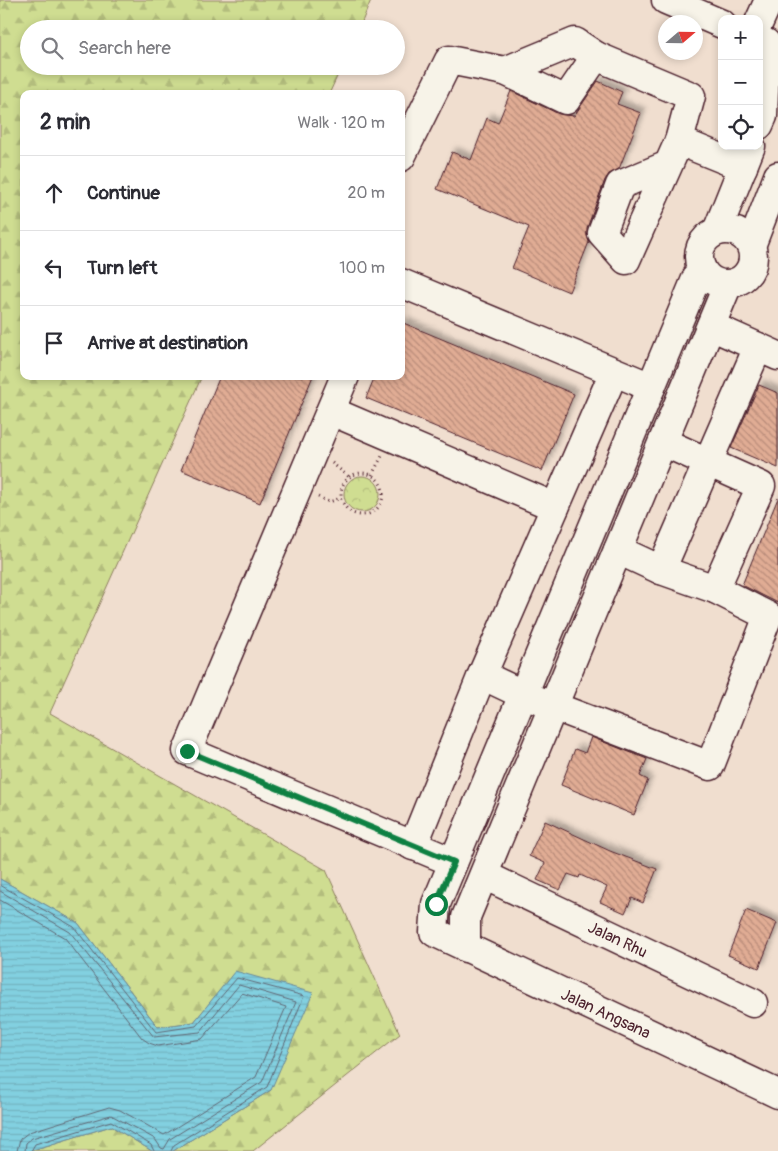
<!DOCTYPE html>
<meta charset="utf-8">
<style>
:root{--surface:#fff;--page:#f7f7f7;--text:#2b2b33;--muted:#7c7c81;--line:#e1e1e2}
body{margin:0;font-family:Pangolin,sans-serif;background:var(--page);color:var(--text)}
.controls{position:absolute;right:15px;top:15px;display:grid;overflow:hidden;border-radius:10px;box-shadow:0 2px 8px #0003}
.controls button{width:45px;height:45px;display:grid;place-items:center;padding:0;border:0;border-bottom:1px solid var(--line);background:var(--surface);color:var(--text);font:25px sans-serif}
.compass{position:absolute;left:658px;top:15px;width:45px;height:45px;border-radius:50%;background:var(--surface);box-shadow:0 2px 8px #0003;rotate:70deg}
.stop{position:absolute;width:15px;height:15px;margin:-11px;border:4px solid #0b8043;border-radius:50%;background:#fff}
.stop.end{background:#0b8043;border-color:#fff;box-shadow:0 1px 5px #0008}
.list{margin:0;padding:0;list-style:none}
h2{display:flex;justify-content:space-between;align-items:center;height:65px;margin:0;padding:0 20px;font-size:21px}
h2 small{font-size:16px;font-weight:400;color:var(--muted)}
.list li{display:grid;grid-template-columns:32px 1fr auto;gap:15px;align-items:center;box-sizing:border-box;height:75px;padding:0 20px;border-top:1px solid var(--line)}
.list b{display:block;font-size:19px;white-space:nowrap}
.list em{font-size:16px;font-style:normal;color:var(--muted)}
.icon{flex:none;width:28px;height:28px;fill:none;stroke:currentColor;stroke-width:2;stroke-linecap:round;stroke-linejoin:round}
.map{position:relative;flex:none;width:778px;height:1151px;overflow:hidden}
.search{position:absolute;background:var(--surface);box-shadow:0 2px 8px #0003;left:20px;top:20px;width:385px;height:55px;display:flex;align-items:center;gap:12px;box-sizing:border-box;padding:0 18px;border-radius:28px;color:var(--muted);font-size:19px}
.panel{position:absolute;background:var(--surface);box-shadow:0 2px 8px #0003;left:20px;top:90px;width:385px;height:290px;border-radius:10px}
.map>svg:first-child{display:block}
</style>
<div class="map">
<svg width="778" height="1151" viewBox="0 0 778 1151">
<defs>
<pattern id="forest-firs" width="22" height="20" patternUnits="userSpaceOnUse" patternTransform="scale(1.25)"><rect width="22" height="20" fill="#cfdd91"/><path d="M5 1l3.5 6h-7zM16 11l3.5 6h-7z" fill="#b3bd7d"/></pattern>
<pattern id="park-crowns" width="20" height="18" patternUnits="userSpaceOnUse" patternTransform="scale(1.25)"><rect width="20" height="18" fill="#cfdd91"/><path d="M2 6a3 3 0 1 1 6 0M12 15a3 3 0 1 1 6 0" fill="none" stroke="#b3bd7d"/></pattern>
<pattern id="water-rules" width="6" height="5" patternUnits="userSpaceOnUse" patternTransform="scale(1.25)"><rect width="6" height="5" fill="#82d0e0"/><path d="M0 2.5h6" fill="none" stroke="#72b2c0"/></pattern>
<pattern id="building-back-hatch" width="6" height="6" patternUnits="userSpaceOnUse" patternTransform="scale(1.25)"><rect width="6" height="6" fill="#e0ac94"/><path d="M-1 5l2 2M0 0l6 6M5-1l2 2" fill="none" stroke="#b88b79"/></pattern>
<filter id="shadow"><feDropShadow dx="4.5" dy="-4.5" stdDeviation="2.5" flood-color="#0004"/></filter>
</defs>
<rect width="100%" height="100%" fill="#f0decf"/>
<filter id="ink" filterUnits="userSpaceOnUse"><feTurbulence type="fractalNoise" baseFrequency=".02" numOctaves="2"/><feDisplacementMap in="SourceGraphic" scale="10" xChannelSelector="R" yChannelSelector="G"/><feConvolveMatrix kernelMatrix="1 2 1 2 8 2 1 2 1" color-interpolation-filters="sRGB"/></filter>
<g filter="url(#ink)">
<!-- forest -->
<g fill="url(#forest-firs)" stroke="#8c7e5e">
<path d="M0 0H371L359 29H29V66H342L329 94H24V376H202L50 713 326 870 400 1034 253 1151H173L271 1090 235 972 194 1022 158 1027 78 923 0 879Z"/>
<path d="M111 1126 152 1151H29Z"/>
</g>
<!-- park -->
<circle fill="url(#park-crowns)" stroke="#8c7e5e" cx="362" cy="494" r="18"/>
<!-- water -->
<path fill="url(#water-rules)" stroke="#6c8998" d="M0 879 78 923 158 1027 194 1022 235 971 313 993 271 1090 173 1151H152L111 1126 29 1151H0Z"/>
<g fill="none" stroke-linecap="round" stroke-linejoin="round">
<!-- shore -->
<g stroke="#606673" stroke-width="1">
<path d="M0 885 74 927 156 1032 196 1026 237 978 304 996 267 1087 174 1145 171 1151"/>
<path d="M0 891 70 932 154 1037 200 1032 239 985 296 1002 262 1082 170 1139 164 1149 161 1148 155 1139 111 1115 32 1138 26 1143 25 1151"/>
<path d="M0 900 65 938 142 1038 149 1043 158 1046 202 1039 242 993 286 1007 256 1077 164 1135 120 1110 109 1107 29 1132 20 1139 17 1151"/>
<path d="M31 1151 35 1144 111 1121 151 1145 154 1151"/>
</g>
</g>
<!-- building -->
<g fill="url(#building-back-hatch)" stroke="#4a1f2b" filter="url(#shadow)">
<path d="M598 81 622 92 617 104 641 113 619 169 609 174 605 180 587 228V235L589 242 569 292 512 268 529 227 437 189 452 152 471 160 487 118 498 123 511 91 559 114 574 116Z"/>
<path d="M401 322 574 394 542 471 366 398 375 376H401Z"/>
<path d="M220 376H313L260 503 181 470Z"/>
<path d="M759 385 778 393V468L731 448Z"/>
<path d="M778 498V603L742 585Z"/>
<path d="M591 737 647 759 640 776 648 780 634 815 561 785 575 749 585 753Z"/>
<path d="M545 821 610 851 657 869 643 903 632 898 625 913 600 902 607 887 580 875 579 878 568 874 560 890 537 880 545 863 529 856Z"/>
<path d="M746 910 777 923 759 968 728 955Z"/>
</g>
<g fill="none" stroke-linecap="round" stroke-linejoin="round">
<defs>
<g id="minor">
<path d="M666 0 722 24"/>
<path d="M759 22 769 0"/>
<path d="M575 42 596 56 566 100 505 71Z"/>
<path d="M596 56 691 96 679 141 743 167"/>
<path d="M759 125 763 116 766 43"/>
<path d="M401 157 449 60 505 71"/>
<path d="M668 165 620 185 602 233 626 260 679 141"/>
<circle cx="726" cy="257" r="27"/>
<path d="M717 231 751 146"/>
<path d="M751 246 778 176"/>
<path d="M701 267 436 904 434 932 778 1094"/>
<path d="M401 283 651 387"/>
<path d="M711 326 778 356"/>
<path d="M345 376 187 751 453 862"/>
<path d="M331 411 555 507"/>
<path d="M663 442 761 486 715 589"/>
<path d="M661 570 758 347"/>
<path d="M482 675 524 695 710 766 768 616 715 589 661 570 618 550"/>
<path d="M413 846 482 675 614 372"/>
<path d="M484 875 753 1003"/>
<path d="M466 948V917L728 284"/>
</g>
</defs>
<!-- minor casing -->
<use href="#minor" stroke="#4a1f2b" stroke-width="31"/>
<!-- path -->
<g stroke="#4a1f2b" stroke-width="3" stroke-dasharray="1 4" stroke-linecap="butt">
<path d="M332 463 349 477"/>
<circle cx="362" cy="494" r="21"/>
<path d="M372 475 382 456"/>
<path d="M318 497 329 502 341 498"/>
</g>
<!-- minor -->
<use href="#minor" stroke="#f7f3e8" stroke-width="28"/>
</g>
</g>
<g fill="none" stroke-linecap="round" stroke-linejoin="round" filter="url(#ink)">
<!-- route -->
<path stroke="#0b8043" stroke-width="6" d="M187 751 454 862 436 904"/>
</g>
<g text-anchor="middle" stroke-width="4" stroke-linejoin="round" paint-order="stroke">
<!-- street labels -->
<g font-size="16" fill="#4a1f2b" stroke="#f7f3e8">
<text transform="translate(618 939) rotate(25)" y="6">Jalan Rhu</text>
<text transform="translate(606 1013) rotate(25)" y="6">Jalan Angsana</text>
</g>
</g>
</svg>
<div class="controls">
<button>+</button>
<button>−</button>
<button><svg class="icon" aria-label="locate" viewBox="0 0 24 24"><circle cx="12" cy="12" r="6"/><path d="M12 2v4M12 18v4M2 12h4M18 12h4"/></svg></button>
</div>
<svg class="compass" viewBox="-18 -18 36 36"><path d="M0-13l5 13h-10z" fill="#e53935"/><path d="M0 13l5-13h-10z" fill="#7c7c81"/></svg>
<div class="stop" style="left:436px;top:904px"></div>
<div class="stop end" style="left:187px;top:751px"></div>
<div class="search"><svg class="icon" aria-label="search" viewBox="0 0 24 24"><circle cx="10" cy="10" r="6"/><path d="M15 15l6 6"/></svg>Search here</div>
<section class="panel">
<h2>2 min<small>Walk · 120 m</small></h2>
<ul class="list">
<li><svg class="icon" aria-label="ahead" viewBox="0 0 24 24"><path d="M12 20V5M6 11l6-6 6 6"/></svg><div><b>Continue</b></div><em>20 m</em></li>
<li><svg class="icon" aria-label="left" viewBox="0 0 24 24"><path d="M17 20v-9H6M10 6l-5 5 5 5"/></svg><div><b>Turn left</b></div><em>100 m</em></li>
<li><svg class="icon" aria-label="arrive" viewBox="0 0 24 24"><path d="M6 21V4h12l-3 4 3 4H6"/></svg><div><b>Arrive at destination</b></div></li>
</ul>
</section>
</div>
